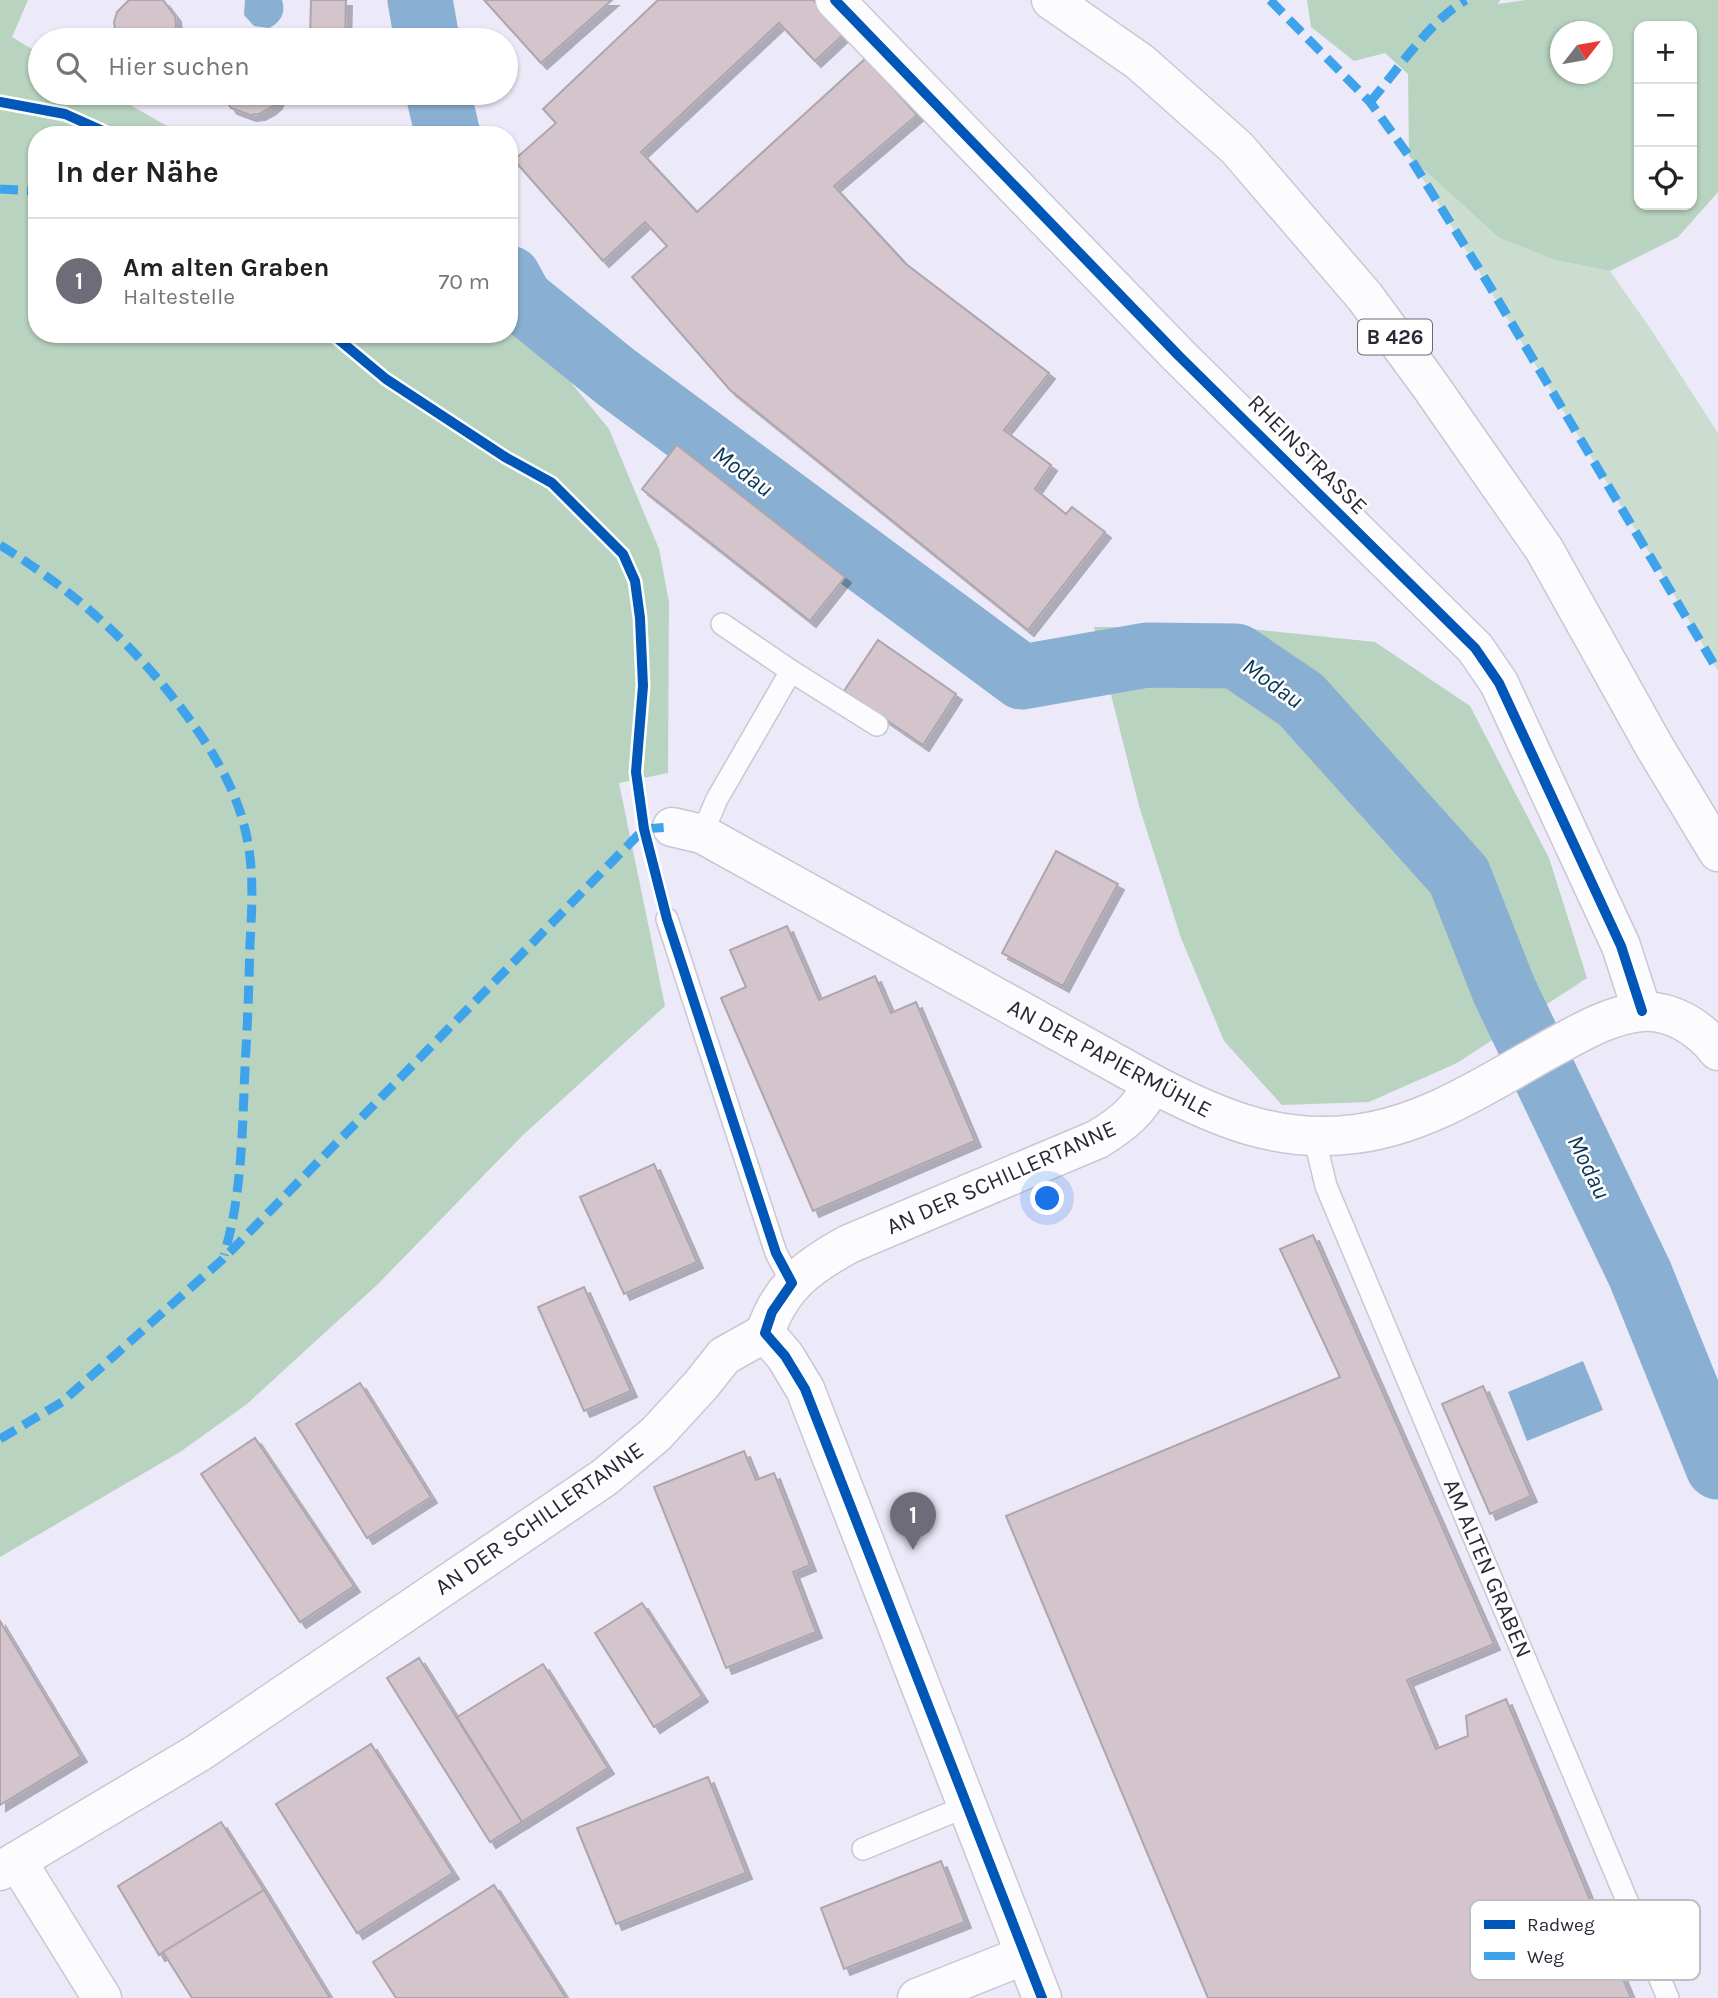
<!DOCTYPE html>
<html lang="de">
<meta charset="utf-8">
<style>
:root{--surface:#fff;--page:#f6f6f6;--text:#222;--muted:#767676;--line:#e0e0e0;--accent:#6f6c7a}
body{margin:0;font-family:Karla,sans-serif;background:var(--page);color:var(--text)}
.controls{position:absolute;right:21px;top:21px;display:grid;overflow:hidden;border-radius:14px;box-shadow:0 2px 5px #0004}
.controls button{width:63px;height:63px;display:grid;place-items:center;padding:0;border:0;border-bottom:2px solid var(--line);background:var(--surface);color:var(--text);font:35px sans-serif}
.compass{position:absolute;left:1550px;top:21px;width:63px;height:63px;border-radius:50%;background:var(--surface);box-shadow:0 2px 5px #0004;rotate:59deg}
.you{position:absolute;left:1048px;top:1199px;width:24px;height:24px;margin:-18px;border:5px solid #fff;border-radius:50%;background:#1a73e8;box-shadow:0 0 0 10px #1a73e833}
.badge{display:grid;place-items:center;width:46px;height:46px;border-radius:50%;background:var(--accent);color:#fff;font-size:23px;font-weight:700}
.pin{position:absolute;translate:-50% -58px;filter:drop-shadow(0 2px 4px #0008)}
.pin::after{content:'';position:absolute;top:37px;width:24px;height:21px;background:inherit;clip-path:polygon(0 0,100% 0,50% 100%)}
.list{margin:0;padding:0;list-style:none}
h2{display:flex;justify-content:space-between;align-items:center;height:91px;margin:0;padding:0 28px;font-size:30px}
h2 small{font-size:23px;font-weight:400;color:var(--muted)}
.list li{display:grid;grid-template-columns:46px 1fr auto;gap:21px;align-items:center;box-sizing:border-box;height:126px;padding:0 28px;border-top:2px solid var(--line)}
.list b{display:block;font-size:26px;white-space:nowrap}
.list p{margin:0;font-size:23px;white-space:nowrap;color:var(--muted)}
.list em{font-size:23px;font-style:normal;color:var(--muted)}
.icon{flex:none;width:38px;height:38px;fill:none;stroke:currentColor;stroke-width:2;stroke-linecap:round;stroke-linejoin:round}
.map{position:relative;flex:none;width:1718px;height:1998px;overflow:hidden}
.search{position:absolute;background:var(--surface);box-shadow:0 2px 5px #0004;left:28px;top:28px;width:490px;height:77px;display:flex;align-items:center;gap:18px;box-sizing:border-box;padding:0 24px;border-radius:38px;color:var(--muted);font-size:26px}
.panel{position:absolute;background:var(--surface);box-shadow:0 2px 5px #0004;left:28px;top:126px;width:490px;height:217px;border-radius:28px}
.map>svg:first-child{display:block}
</style>
<div class="map">
<svg width="1718" height="1998" viewBox="0 0 1718 1998">
<defs>
<filter id="shadow"><feDropShadow dx="6" dy="6" stdDeviation="0" flood-color="#0004"/></filter>
</defs>
<rect width="100%" height="100%" fill="#ece9f9"/>
<!-- green -->
<path fill="#cbddd1" d="M1409 156 1499 238 1555 260 1610 271 1650 328 1718 433V671L1659 569Z"/>
<!-- forest -->
<g fill="#b8d3bf" fill-rule="evenodd">
<path d="M0 0H28L12 37 40 54V93H109L183 135H37V334H509V307L609 429 659 549 669 602 668 773 619 783 665 1006 522 1136 378 1284 247 1404 180 1452 0 1557Z"/>
<path d="M1307 0H1500L1498 4 1526 0H1718V192L1678 237 1610 271 1555 260 1499 238 1409 156 1408 74 1385 53 1354 61 1311 27ZM1639 26H1692V205H1639ZM1560 32H1602V74H1560Z"/>
<path d="M1094 627H1231L1375 642 1470 706 1549 858 1587 978 1457 1063 1369 1102 1282 1105 1224 1041 1181 938 1139 806Z"/>
</g>
<!-- water -->
<g fill="#89afd3">
<path d="M245 0H282C286 13 281 22 269 28L254 26 244 15Z"/>
<path d="M1583 1361 1603 1410 1527 1441 1508 1392Z"/>
</g>
<g fill="none" stroke-linecap="round" stroke-linejoin="round">
<!-- river -->
<g stroke="#89afd3" stroke-width="65">
<path d="M420 0 427 40"/>
<path d="M438 93 448 135"/>
<path d="M509 278 521 300 616 377 1022 677 1147 655 1236 656 1301 700 1459 876 1504 990 1640 1274 1718 1467"/>
</g>
</g>
<!-- building -->
<g fill="#d4c5cc" stroke="#aea5ad" stroke-width="2" filter="url(#shadow)">
<path d="M129 0H163L175 16 176 26 173 40H117L114 22 117 12Z"/>
<path d="M311 0H346L345 40H310Z"/>
<path d="M484 0H612L541 63Z"/>
<path d="M658 0H813L844 34 815 61 779 23 641 152 697 212 866 58 917 115 834 186 906 264 1049 373 1004 430 1051 465 1035 489 1066 514 1072 507 1105 532 1028 630 730 390 632 277 667 246 645 222 603 261 514 160 556 123 543 109Z"/>
<path d="M221 93H280L276 103 269 109 259 114 250 115 231 108Z"/>
<path d="M677 445 845 577 810 621 642 489Z"/>
<path d="M878 640 956 694 923 745 844 691Z"/>
<path d="M1056 851 1118 884 1063 986 1002 953Z"/>
<path d="M787 926 819 1000 875 976 891 1013 916 1002 975 1141 813 1211 721 998 746 987 730 950Z"/>
<path d="M654 1164 697 1262 624 1294 580 1197Z"/>
<path d="M1313 1235 1494 1644 1407 1680 1436 1749 1468 1736 1466 1716 1506 1699 1631 1998H1208L1006 1516 1340 1377 1280 1249Z"/>
<path d="M584 1287 631 1391 584 1411 538 1307Z"/>
<path d="M360 1383 431 1497 367 1538 296 1424Z"/>
<path d="M1483 1386 1531 1496 1490 1514 1442 1404Z"/>
<path d="M255 1438 354 1586 300 1622 201 1474Z"/>
<path d="M744 1451 756 1480 774 1473 810 1565 793 1572 816 1632 726 1668 654 1487Z"/>
<path d="M642 1603 702 1696 654 1727 595 1633Z"/>
<path d="M0 1621 81 1756 0 1805Z"/>
<path d="M419 1658 522 1822 490 1842 387 1678Z"/>
<path d="M543 1664 608 1768 522 1822 457 1717Z"/>
<path d="M371 1744 453 1873 357 1933 276 1804Z"/>
<path d="M708 1777 746 1873 616 1924 577 1828Z"/>
<path d="M221 1822 264 1890 159 1955 118 1886Z"/>
<path d="M941 1861 965 1922 844 1969 821 1908Z"/>
<path d="M494 1885 566 1998H396L373 1962Z"/>
<path d="M264 1890 330 1998H192L163 1952Z"/>
</g>
<g fill="none" stroke-linecap="round" stroke-linejoin="round">
<defs>
<g id="lane">
<path d="M722 624 791 671 877 725"/>
<path d="M702 834 717 799 791 671"/>
<path d="M667 919 776 1253 792 1283"/>
<path d="M1314 1136 1326 1186 1668 1998"/>
<path d="M863 1849 967 1806"/>
</g>
<g id="street">
<path d="M835 0 1179 356 1475 648 1499 683 1621 946 1642 1011"/>
<path d="M672 827 702 834 1153 1084C1218 1118 1279 1144 1355 1134 1426 1125 1487 1084 1548 1050 1576 1035 1608 1015 1641 1012 1671 1009 1700 1028 1718 1051"/>
<path d="M765 1333 785 1356 805 1389 1042 1998"/>
<path d="M17 1861 102 1998"/>
<path d="M0 1871 198 1753 605 1477 656 1434 701 1385 724 1356 765 1333C780 1287 807 1267 849 1244L1098 1139C1124 1123 1138 1111 1153 1084"/>
<path d="M917 1998 1025 1955"/>
</g>
<path id="primary" d="M1051 0 1140 62 1237 148 1365 297 1429 384 1544 549 1654 746 1718 852"/>
</defs>
<!-- lane casing -->
<use href="#lane" stroke="#c9c7d4" stroke-width="24"/>
<!-- street casing -->
<use href="#street" stroke="#c9c7d4" stroke-width="41"/>
<!-- primary casing -->
<use href="#primary" stroke="#c9c7d4" stroke-width="41"/>
<!-- lane -->
<use href="#lane" stroke="#fcfcfe" stroke-width="21"/>
<!-- street -->
<use href="#street" stroke="#fcfcfe" stroke-width="38"/>
<!-- primary -->
<use href="#primary" stroke="#fcfcfe" stroke-width="38"/>
<!-- quiet -->
<g stroke="#3ea3eb" stroke-width="9" stroke-dasharray="18 9" stroke-linecap="butt">
<path d="M1270 0 1370 102 1409 156 1489 285 1718 671"/>
<path d="M1370 102C1398 70 1430 20 1466 0"/>
<path d="M0 189 37 191"/>
<path d="M0 545C76 592 137 647 190 720 216 756 238 793 247 838 254 872 252 909 250 943 249 979 248 1014 246 1049 242 1117 244 1189 224 1255"/>
<path d="M0 1439 62 1402 223 1259 644 829 672 827"/>
</g>
<defs>
<g id="cycleway">
<path d="M835 0 1179 356 1475 648 1499 683 1621 946 1642 1011"/>
<path d="M0 102 65 114 112 135"/>
<path d="M332 334 386 379 505 457 552 483 623 554 635 581 640 618 643 686 636 772 644 829 667 919 776 1253 792 1283 772 1312 765 1333 785 1356 805 1389 1042 1998"/>
</g>
</defs>
<!-- cycleway casing -->
<use href="#cycleway" stroke="#fff" stroke-width="15"/>
<!-- cycleway -->
<use href="#cycleway" stroke="#0057b8" stroke-width="10"/>
</g>
<g text-anchor="middle" stroke-width="5" stroke-linejoin="round" paint-order="stroke">
<!-- shield labels -->
<rect fill="#fff" stroke="#6b6972" stroke-width="2" x="1358" y="319.5" width="74" height="35" rx="5"/>
<g font-size="21" font-weight="bold" fill="#2b2936">
<text x="1395" y="344">B 426</text>
</g>
<!-- street labels -->
<g font-size="23" fill="#2b2936" stroke="#fff">
<text transform="translate(1308 454) rotate(45)" y="8">RHEINSTRASSE</text>
<text transform="translate(1110 1058) rotate(28)" y="8">AN DER PAPIERMÜHLE</text>
<text transform="translate(1001 1177) rotate(-24)" y="8">AN DER SCHILLERTANNE</text>
<text transform="translate(539 1518) rotate(-35)" y="8">AN DER SCHILLERTANNE</text>
<text transform="translate(1488 1568) rotate(67)" y="8">AM ALTEN GRABEN</text>
</g>
<!-- water labels -->
<g font-size="24" font-style="italic" fill="#0c3756" stroke="#fff">
<text transform="translate(743 471) rotate(37)" y="8">Modau</text>
<text transform="translate(1273 683) rotate(36)" y="8">Modau</text>
<text transform="translate(1589 1167) rotate(64)" y="8">Modau</text>
</g>
</g>
<!-- legend -->
<rect x="1470" y="1900" width="230" height="80" rx="10" fill="#fff" stroke="#bfbfc3" stroke-width="2"/>
<rect x="1484" y="1920" width="31" height="9" fill="#0057b8"/>
<rect x="1484" y="1952" width="31" height="8" fill="#3ea3eb"/>
<g font-size="19" fill="#2b2936">
<text x="1527" y="1931">Radweg</text>
<text x="1527" y="1963">Weg</text>
</g>
</svg>
<div class="controls">
<button>+</button>
<button>−</button>
<button><svg class="icon" aria-label="locate" viewBox="0 0 24 24"><circle cx="12" cy="12" r="6"/><path d="M12 2v4M12 18v4M2 12h4M18 12h4"/></svg></button>
</div>
<svg class="compass" viewBox="-18 -18 36 36"><path d="M0-13l5 13h-10z" fill="#e53935"/><path d="M0 13l5-13h-10z" fill="#767676"/></svg>
<div class="you"></div>
<div class="pin badge" style="left:913px;top:1550px">1</div>
<div class="search"><svg class="icon" aria-label="search" viewBox="0 0 24 24"><circle cx="10" cy="10" r="6"/><path d="M15 15l6 6"/></svg>Hier suchen</div>
<section class="panel">
<h2>In der Nähe<small></small></h2>
<ul class="list">
<li><span class="badge">1</span><div><b>Am alten Graben</b><p>Haltestelle</p></div><em>70 m</em></li>
</ul>
</section>
</div>
